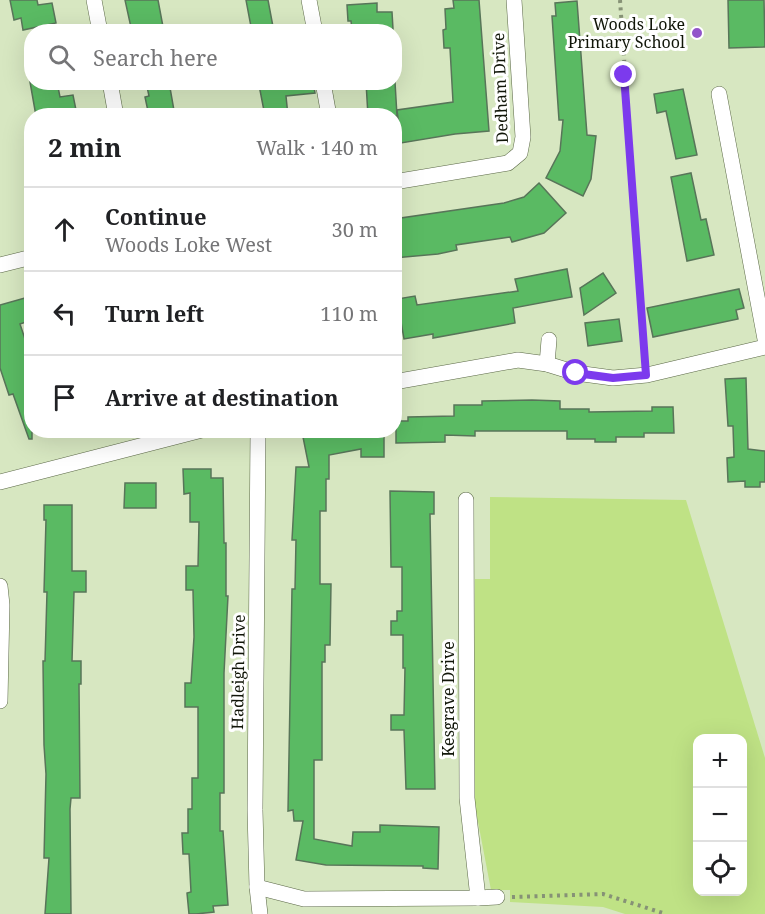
<!DOCTYPE html>
<meta charset="utf-8">
<style>
:root{--surface:#fff;--page:#f2f2f2;--text:#202124;--muted:#757577;--line:#e0e0e0}
body{margin:0;font-family:"Noto Serif",serif;background:var(--page);color:var(--text)}
.controls{position:absolute;right:18px;bottom:18px;display:grid;overflow:hidden;border-radius:12px;box-shadow:0 6px 24px #0002}
.controls button{width:54px;height:54px;display:grid;place-items:center;padding:0;border:0;border-bottom:2px solid var(--line);background:var(--surface);color:var(--text);font:30px sans-serif}
.stop{position:absolute;width:18px;height:18px;margin:-14px;border:4px solid #7c3aed;border-radius:50%;background:#fff}
.stop.end{background:#7c3aed;border-color:#fff;box-shadow:0 2px 6px #0008}
.list{margin:0;padding:0;list-style:none}
h2{display:flex;justify-content:space-between;align-items:center;height:78px;margin:0;padding:0 24px;font-size:26px}
h2 small{font-size:20px;font-weight:400;color:var(--muted)}
.list li{display:grid;grid-template-columns:39px 1fr auto;gap:18px;align-items:center;box-sizing:border-box;height:84px;padding:0 24px;border-top:2px solid var(--line)}
.list b{display:block;font-size:22px;white-space:nowrap}
.list p{margin:0;font-size:20px;white-space:nowrap;color:var(--muted)}
.list em{font-size:20px;font-style:normal;color:var(--muted)}
.icon{flex:none;width:33px;height:33px;fill:none;stroke:currentColor;stroke-width:2;stroke-linecap:round;stroke-linejoin:round}
.map{position:relative;flex:none;width:765px;height:914px;overflow:hidden}
.search{position:absolute;background:var(--surface);box-shadow:0 6px 24px #0002;left:24px;top:24px;width:378px;height:66px;display:flex;align-items:center;gap:15px;box-sizing:border-box;padding:0 21px;border-radius:24px;color:var(--muted);font-size:22px}
.panel{position:absolute;background:var(--surface);box-shadow:0 6px 24px #0002;left:24px;top:108px;width:378px;height:330px;border-radius:24px}
.map>svg:first-child{display:block}
</style>
<div class="map">
<svg width="765" height="914" viewBox="0 0 765 914">
<rect width="100%" height="100%" fill="#d7e7c1"/>
<!-- green -->
<path fill="#bfe285" fill-rule="evenodd" d="M490 497 686 500 765 758V914H625L603 907 510 902V890H491L474 801 475 579H490ZM698 738H742V892H698Z"/>
<!-- building -->
<g fill="#5aba63" stroke="#587559" stroke-width="1.5">
<path d="M10 0H37L38 5 52 3 56 23 23 30 21 18 14 20Z"/>
<path d="M125 0H158L164 32H132Z"/>
<path d="M246 0H268L274 32H252Z"/>
<path d="M453 0H479L489 131 455 134 401 143 397 110 453 102 450 48H444L443 30 446 29 445 9 454 8Z"/>
<path d="M728 0H764L765 47 729 48Z"/>
<path d="M577 1 587 135 596 136 591 179 583 196 546 178 560 151 563 120H559L552 16H556L555 3Z"/>
<path d="M377 3V12H392L393 29 352 30 351 21H348L347 5Z"/>
<path d="M30 82H57L60 97 73 95 76 110 62 113V116H36Z"/>
<path d="M146 82H169L175 116H149L145 97 149 96Z"/>
<path d="M276 82H313L315 93 286 96 288 116H265L259 85Z"/>
<path d="M366 82H395L397 116H368Z"/>
<path d="M683 89 697 155 676 159 666 111 657 113 654 94Z"/>
<path d="M691 173 701 220 706 219 714 255 687 261 671 177Z"/>
<path d="M539 183 566 213 544 233 512 242 510 237 456 245 457 250 438 254 394 258V219L504 203 524 197Z"/>
<path d="M567 269 572 297 513 308 515 323 433 338V334L404 339 397 299 415 296 417 305 518 291 515 279Z"/>
<path d="M603 273 616 293 584 315 580 288Z"/>
<path d="M739 289 744 308 736 310 738 319 653 337 647 308Z"/>
<path d="M32 296V320L20 324 32 360V439H29L13 394 9 395 0 368V305Z"/>
<path d="M619 319 622 341 588 346 585 323Z"/>
<path d="M746 378 748 449 765 451V482H760V487H745V481L728 482 727 458 734 457 733 426H728L725 379Z"/>
<path d="M532 400 560 401V409H589V412L652 411V407H673L674 433H644V437H616V442H595V439H567V431H475V436L445 435V442L396 443V421H408V417L454 416V405H482V401Z"/>
<path d="M336 430H384V457H361V449L329 455V479H326V511H320V584H331L330 645H325V662H322V760H314V839L352 846 353 832H380V825L439 827 438 869 423 868V866L326 865 296 860 303 821H294L293 810 288 811 292 589H295L296 540H292L296 467H309L303 437Z"/>
<path d="M183 469H211V478H223L224 543H226V596H228L224 673V793H220V831H223L228 905 213 906 214 912 196 914H189L187 893 191 892 189 854H183L182 833H188V809H192V778H198V707H185V683H191L194 637 193 590H186V566H198L199 522H190V493L184 494Z"/>
<path d="M125 483H156V508H124Z"/>
<path d="M390 491 434 492V514H430L435 789H406L404 730H391V715H404L405 668H403V635H391V621H397V611H402V567H391Z"/>
<path d="M44 505H72V571H86V592H74L72 661H81V684H79L80 798H71L70 809 71 914H45L49 858H44L46 774 44 745 43 661H45L47 592H44L46 520H44Z"/>
</g>
<g fill="none" stroke-linecap="round" stroke-linejoin="round">
<defs>
<g id="minor">
<path d="M94 0 100 32"/>
<path d="M309 0 315 32"/>
<path d="M110 82 116 116"/>
<path d="M323 82 329 116"/>
<path d="M719 94 765 339"/>
<path d="M394 182 508 163 520 153 523 137 514 0"/>
<path d="M0 265 32 257"/>
<path d="M547 364 549 340"/>
<path d="M394 382 518 360 547 364 576 373 613 378 647 375 765 347"/>
<path d="M258 430 255 810 257 887 260 914"/>
<path d="M0 482 202 430"/>
<path d="M0 586 2 605 0 701"/>
<path d="M257 887 304 899 478 898 467 798 466 500"/>
<path d="M478 898 497 897"/>
</g>
</defs>
<!-- minor casing -->
<use href="#minor" stroke="#5b6847" stroke-width="16"/>
<!-- path -->
<g stroke="#869276" stroke-width="4" stroke-dasharray="3 4.5" stroke-linecap="butt">
<path d="M620 0 645 359"/>
<path d="M512 897 603 894 666 914"/>
</g>
<!-- minor -->
<use href="#minor" stroke="#fff" stroke-width="15"/>
</g>
<g fill="none" stroke-linecap="round" stroke-linejoin="round">
<!-- route -->
<path stroke="#7c3aed" stroke-width="8" d="M576 373 613 378 646 375 624 75"/>
</g>
<!-- markers -->
<circle fill="#9254ca" stroke="#fff" stroke-width="2" cx="697" cy="33" r="6"/>
<g text-anchor="middle" stroke-width="6" stroke-linejoin="round" paint-order="stroke">
<!-- poi labels -->
<g font-size="16" fill="#101508" stroke="#fff" text-anchor="end">
<text x="685" y="30">Woods Loke<tspan x="685" dy="18">Primary School</tspan></text>
</g>
<!-- street labels -->
<g font-size="16" fill="#101508" stroke="#fff">
<text transform="translate(500 88) rotate(-92)" y="6">Dedham Drive</text>
<text transform="translate(238 672) rotate(-89)" y="6">Hadleigh Drive</text>
<text transform="translate(448 699) rotate(-90)" y="6">Kesgrave Drive</text>
</g>
</g>
</svg>
<div class="controls">
<button>+</button>
<button>−</button>
<button><svg class="icon" aria-label="locate" viewBox="0 0 24 24"><circle cx="12" cy="12" r="6"/><path d="M12 2v4M12 18v4M2 12h4M18 12h4"/></svg></button>
</div>
<div class="stop" style="left:576px;top:373px"></div>
<div class="stop end" style="left:624px;top:75px"></div>
<div class="search"><svg class="icon" aria-label="search" viewBox="0 0 24 24"><circle cx="10" cy="10" r="6"/><path d="M15 15l6 6"/></svg>Search here</div>
<section class="panel">
<h2>2 min<small>Walk · 140 m</small></h2>
<ul class="list">
<li><svg class="icon" aria-label="ahead" viewBox="0 0 24 24"><path d="M12 20V5M6 11l6-6 6 6"/></svg><div><b>Continue</b><p>Woods Loke West</p></div><em>30 m</em></li>
<li><svg class="icon" aria-label="left" viewBox="0 0 24 24"><path d="M17 20v-9H6M10 6l-5 5 5 5"/></svg><div><b>Turn left</b></div><em>110 m</em></li>
<li><svg class="icon" aria-label="arrive" viewBox="0 0 24 24"><path d="M6 21V4h12l-3 4 3 4H6"/></svg><div><b>Arrive at destination</b></div></li>
</ul>
</section>
</div>
